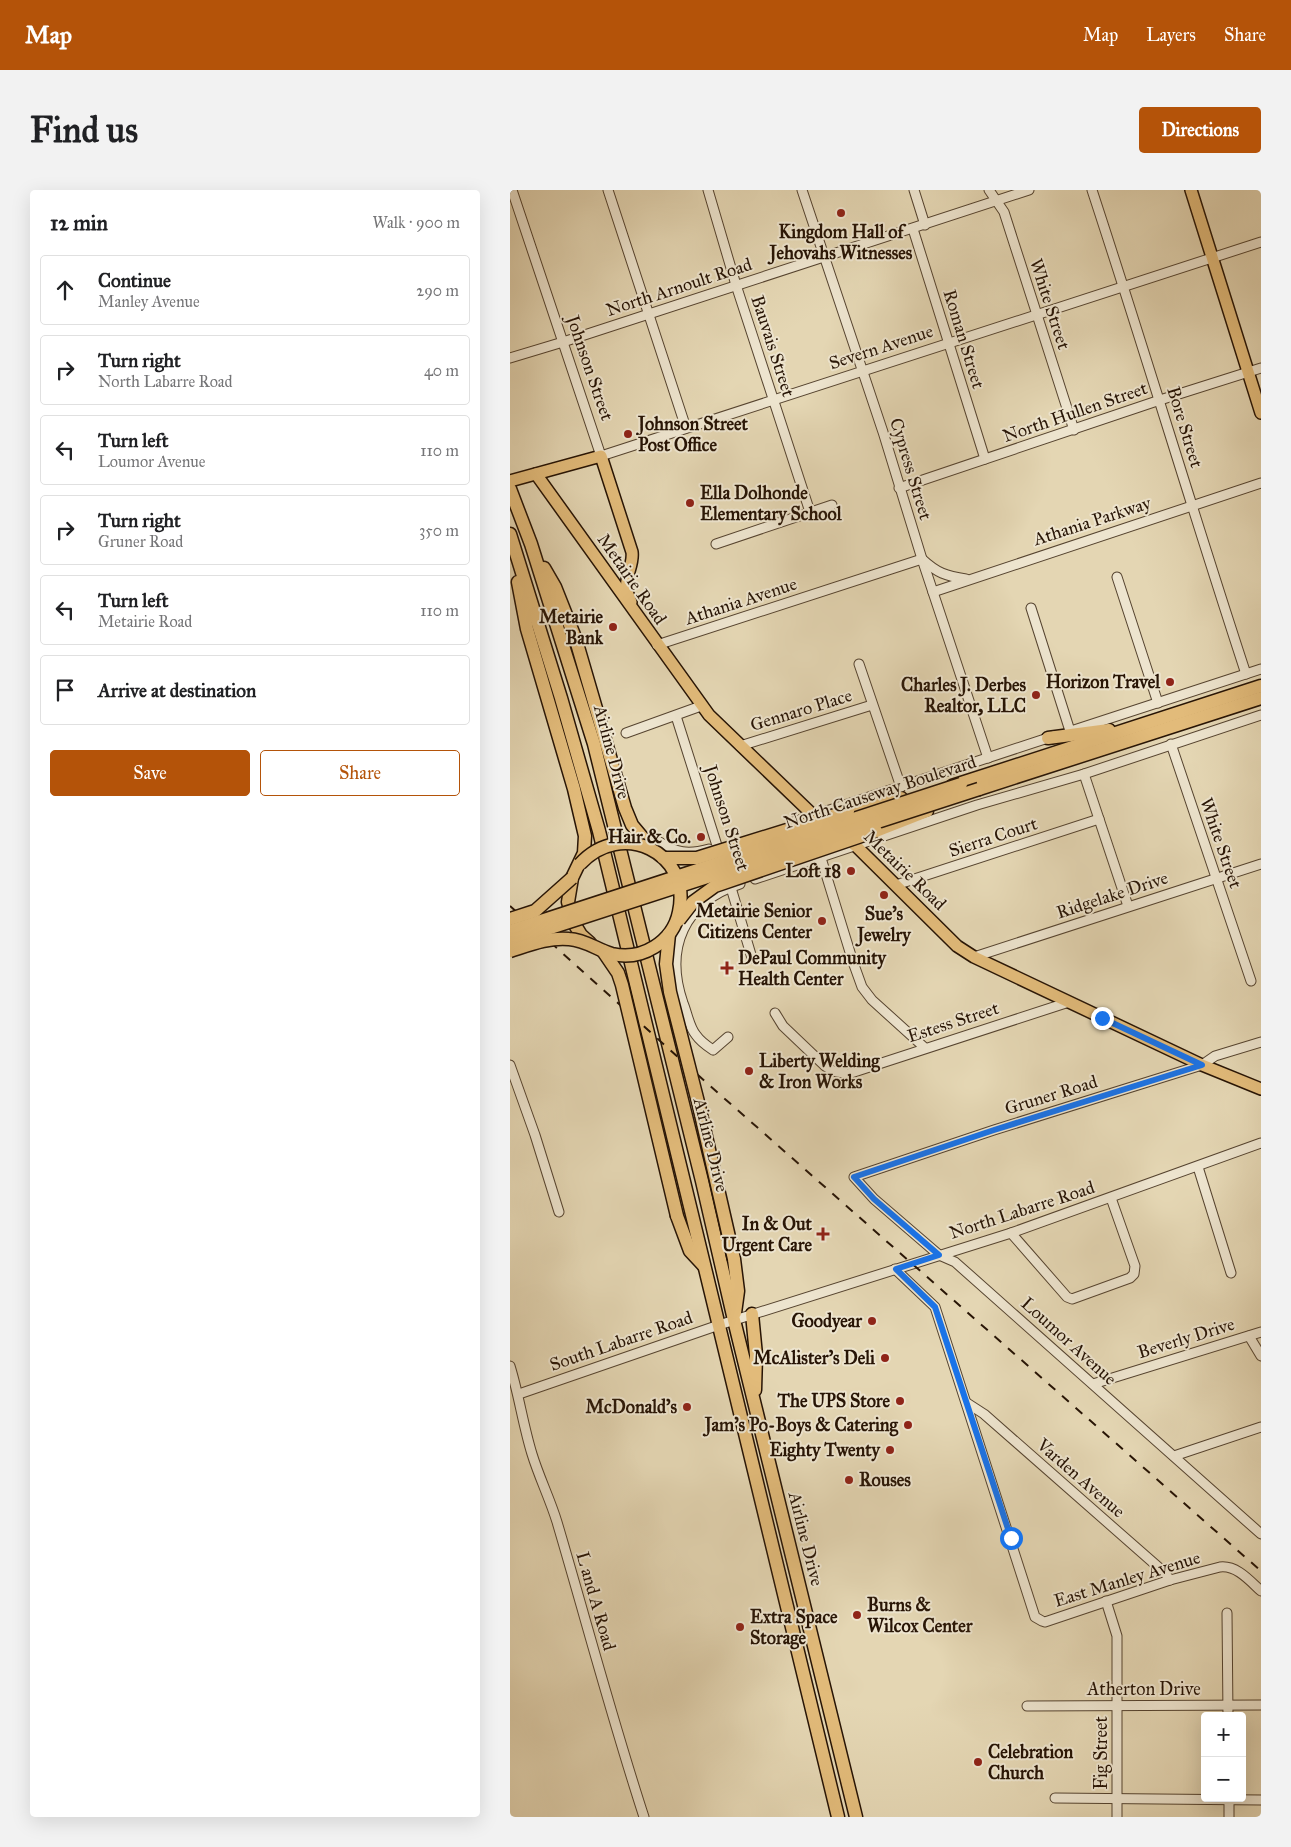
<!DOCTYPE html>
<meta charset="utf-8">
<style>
:root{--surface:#fff;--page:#f2f2f2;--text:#202124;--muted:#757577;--line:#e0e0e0;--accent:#b45309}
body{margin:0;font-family:"IM FELL Great Primer",serif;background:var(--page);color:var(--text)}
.controls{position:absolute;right:15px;bottom:15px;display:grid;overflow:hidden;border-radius:5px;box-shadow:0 5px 20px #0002}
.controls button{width:45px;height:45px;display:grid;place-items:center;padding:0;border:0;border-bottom:1px solid var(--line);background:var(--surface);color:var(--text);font:25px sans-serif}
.stop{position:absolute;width:15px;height:15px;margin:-11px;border:4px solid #1a73e8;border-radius:50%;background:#fff}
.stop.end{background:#1a73e8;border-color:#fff;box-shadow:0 1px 5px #0008}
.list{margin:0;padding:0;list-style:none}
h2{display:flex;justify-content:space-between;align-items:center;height:65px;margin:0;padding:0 20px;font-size:21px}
h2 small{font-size:16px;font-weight:400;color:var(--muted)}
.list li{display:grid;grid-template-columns:32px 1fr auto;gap:15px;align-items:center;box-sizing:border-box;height:70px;margin:0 10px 10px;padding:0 10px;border:1px solid var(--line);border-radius:5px}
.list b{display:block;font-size:19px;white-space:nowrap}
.list p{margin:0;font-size:16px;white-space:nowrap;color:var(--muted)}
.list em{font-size:16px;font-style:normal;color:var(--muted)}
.actions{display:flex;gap:10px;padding:15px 20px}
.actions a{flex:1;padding:11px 0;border:1px solid var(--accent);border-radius:5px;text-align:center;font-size:18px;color:var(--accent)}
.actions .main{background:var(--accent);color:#fff}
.icon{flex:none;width:28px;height:28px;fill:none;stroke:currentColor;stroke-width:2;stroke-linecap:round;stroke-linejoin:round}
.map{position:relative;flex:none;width:751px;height:1627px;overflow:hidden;border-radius:5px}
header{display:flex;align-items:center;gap:30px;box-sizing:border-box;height:70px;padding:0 25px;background:var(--accent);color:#fff}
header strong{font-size:24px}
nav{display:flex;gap:28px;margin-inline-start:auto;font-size:18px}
.intro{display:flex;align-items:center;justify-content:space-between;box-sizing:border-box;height:120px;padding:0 30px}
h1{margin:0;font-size:35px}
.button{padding:12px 22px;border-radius:5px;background:var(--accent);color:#fff;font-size:18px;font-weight:700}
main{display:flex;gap:30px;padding:0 30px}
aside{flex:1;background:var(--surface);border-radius:5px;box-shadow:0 5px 20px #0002}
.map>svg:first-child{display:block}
</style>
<header>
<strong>Map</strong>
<nav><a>Map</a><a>Layers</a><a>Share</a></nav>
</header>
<div class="intro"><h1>Find us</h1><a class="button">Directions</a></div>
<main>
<aside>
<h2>12 min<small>Walk · 900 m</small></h2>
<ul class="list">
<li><svg class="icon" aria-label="ahead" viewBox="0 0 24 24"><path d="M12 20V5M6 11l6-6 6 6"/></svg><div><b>Continue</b><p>Manley Avenue</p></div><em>290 m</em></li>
<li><svg class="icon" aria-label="right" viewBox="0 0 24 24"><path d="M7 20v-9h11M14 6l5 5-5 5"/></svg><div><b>Turn right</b><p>North Labarre Road</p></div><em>40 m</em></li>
<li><svg class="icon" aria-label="left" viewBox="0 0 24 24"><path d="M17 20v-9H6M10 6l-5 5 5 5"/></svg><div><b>Turn left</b><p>Loumor Avenue</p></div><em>110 m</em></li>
<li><svg class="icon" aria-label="right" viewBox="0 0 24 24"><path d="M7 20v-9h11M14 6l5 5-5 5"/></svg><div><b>Turn right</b><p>Gruner Road</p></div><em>350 m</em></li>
<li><svg class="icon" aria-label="left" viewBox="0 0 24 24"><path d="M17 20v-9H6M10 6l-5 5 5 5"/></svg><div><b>Turn left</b><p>Metairie Road</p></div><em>110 m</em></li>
<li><svg class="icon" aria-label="arrive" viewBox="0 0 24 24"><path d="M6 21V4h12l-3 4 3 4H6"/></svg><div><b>Arrive at destination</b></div></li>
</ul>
<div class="actions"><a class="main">Save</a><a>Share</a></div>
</aside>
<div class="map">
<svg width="751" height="1627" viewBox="0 0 751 1627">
<rect width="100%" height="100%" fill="#e4d6b3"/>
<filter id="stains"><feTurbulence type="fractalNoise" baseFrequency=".004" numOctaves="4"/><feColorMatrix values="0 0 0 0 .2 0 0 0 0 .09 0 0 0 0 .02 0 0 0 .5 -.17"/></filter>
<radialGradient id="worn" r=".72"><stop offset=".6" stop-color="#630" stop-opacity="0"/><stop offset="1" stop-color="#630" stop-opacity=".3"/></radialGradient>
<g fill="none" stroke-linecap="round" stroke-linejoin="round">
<defs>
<g id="minor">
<path d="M2 0 91 266 751 52"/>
<path d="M98 0 176 238"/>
<path d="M198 0 226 95 300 322"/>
<path d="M292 0 373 242 412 369 478 568"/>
<path d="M404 0 415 35"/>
<path d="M479 0 494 22 564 240"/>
<path d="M582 0C635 161 683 323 736 484"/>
<path d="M403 39 475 269"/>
<path d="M0 168 53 152 519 0"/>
<path d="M389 298 650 210 751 178"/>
<path d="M206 354 322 315"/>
<path d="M607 387 648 513"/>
<path d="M423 402 751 293"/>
<path d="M521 418 560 541"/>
<path d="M147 455 412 369C427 383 436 386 456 389"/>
<path d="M349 474 391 597"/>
<path d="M166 526 210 665"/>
<path d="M561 541 751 479"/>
<path d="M116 543 191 516"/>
<path d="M661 554 741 791"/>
<path d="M230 556 362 515"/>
<path d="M574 584 618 716"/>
<path d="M283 632 544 546"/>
<path d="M148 651C166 663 178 665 199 659"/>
<path d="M311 668 343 772 352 797 362 810 415 858"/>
<path d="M245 689 467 615 574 584 751 525"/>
<path d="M219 691 242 768"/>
<path d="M386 695 589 629"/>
<path d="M464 767 751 674"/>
<path d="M265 823 273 836 315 876 323 881 338 884 559 812"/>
<path d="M218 847 203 860C197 856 190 851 186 845 179 837 177 822 173 813 154 758 174 712 230 694"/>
<path d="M751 852 705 866 692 875 484 940 344 987 364 1009 429 1065 445 1072 751 1344"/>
<path d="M0 875 25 945 49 1022"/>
<path d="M688 977 721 1083"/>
<path d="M501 1043 557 1107 562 1109 620 1088 624 1084 625 1076 601 1008"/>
<path d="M385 1079 425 1117 525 1427 532 1431 535 1432 660 1390 710 1377C727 1375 740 1391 751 1401"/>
<path d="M739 1146 751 1166"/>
<path d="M0 1176C9 1205 13 1235 22 1264 29 1287 40 1309 47 1332 76 1430 102 1529 134 1627"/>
<path d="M583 1194 751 1142"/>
<path d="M9 1204 209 1135 501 1043 751 953"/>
<path d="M457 1213 474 1224 655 1383 660 1390"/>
<path d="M664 1266 751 1237"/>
<path d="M596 1411 607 1446V1627"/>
<path d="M717 1423 718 1526"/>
<path d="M517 1516 751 1515"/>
<path d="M545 1608 751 1610"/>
<path d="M719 1608V1627"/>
</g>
<g id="major">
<path d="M681 0 751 223"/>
<path d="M26 284 199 525 303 625 314 634"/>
<path d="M0 291 91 266 122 362C124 375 114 387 117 400 117 404 120 408 121 412"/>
<path d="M334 647 346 656 447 756 464 767 692 875 751 899"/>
</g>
<g id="highway">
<path d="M0 299 21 354 84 554 192 991 224 1130 346 1627"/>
<path d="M0 344 51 508 89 641 328 1627"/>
<path d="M34 378 45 397 66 450 115 618 122 635 143 660"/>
<path d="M8 392 17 439 64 599 75 646 74 663 62 688 58 712 65 735 71 745 80 753"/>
<path d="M538 548 599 540"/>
<path d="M442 596 751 496"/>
<path d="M469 599 751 508"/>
<path d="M338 621 391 608"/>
<path d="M366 641 417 621"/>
<path d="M167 1026 180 1061 194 1076"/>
<path d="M224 1069 228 1101 225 1123"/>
<path d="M242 1124 246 1165 245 1200"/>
</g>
</defs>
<!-- minor casing -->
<use href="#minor" stroke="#564430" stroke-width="11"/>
<!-- major casing -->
<use href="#major" stroke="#271405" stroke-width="14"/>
<!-- highway casing -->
<use href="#highway" stroke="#271405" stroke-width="15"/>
<!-- minor -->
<use href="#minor" stroke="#ede4ce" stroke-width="9"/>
<!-- major -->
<use href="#major" stroke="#e2bb7a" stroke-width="11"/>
<!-- highway -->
<use href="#highway" stroke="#e2bb7a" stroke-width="12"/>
<!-- rail -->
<path stroke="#271405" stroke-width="2" stroke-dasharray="9 9" stroke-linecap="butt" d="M0 716 198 894 751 1381"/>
<defs>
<g id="highway-bridge">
<path d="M153 668H187L338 621"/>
<path d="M0 729 25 721 62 688"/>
<path d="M169 730 183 712 205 696 366 641"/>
<path d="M0 741 451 594"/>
<path d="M159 744 156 774 160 802 189 916 224 1069"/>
<path d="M0 751 469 599"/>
<path d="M0 761C19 755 39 747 59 749 76 750 87 760 102 764 132 771 163 752 169 722 182 662 111 629 70 674"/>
<path d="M93 761 108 783 112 795 167 1026"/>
</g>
</defs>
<!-- highway-bridge casing -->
<use href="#highway-bridge" stroke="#271405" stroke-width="15" stroke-linecap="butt"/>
<!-- highway-bridge -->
<use href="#highway-bridge" stroke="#e2bb7a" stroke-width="12"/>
</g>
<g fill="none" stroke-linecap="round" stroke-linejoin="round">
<!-- route -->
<path stroke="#1a73e8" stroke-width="6" d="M501 1348 425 1117 386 1079 429 1065 364 1009 344 987 484 940 692 875 592 828"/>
</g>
<!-- markers -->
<g fill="#8f2418" stroke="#ede4ce" stroke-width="2">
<circle cx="331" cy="23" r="5"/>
<circle cx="118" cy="244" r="5"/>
<circle cx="180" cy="313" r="5"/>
<circle cx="103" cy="437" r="5"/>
<circle cx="660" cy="492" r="5"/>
<circle cx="526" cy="505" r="5"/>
<circle cx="191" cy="647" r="5"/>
<circle cx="341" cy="681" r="5"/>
<circle cx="374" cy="705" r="5"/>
<circle cx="312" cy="731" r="5"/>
<path d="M214.5 770.5h5v5h5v5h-5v5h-5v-5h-5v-5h5z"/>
<circle cx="239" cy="881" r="5"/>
<path d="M310.5 1036.5h5v5h5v5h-5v5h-5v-5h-5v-5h5z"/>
<circle cx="362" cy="1131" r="5"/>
<circle cx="375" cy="1168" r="5"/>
<circle cx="390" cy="1211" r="5"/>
<circle cx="177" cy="1217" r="5"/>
<circle cx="398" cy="1235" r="5"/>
<circle cx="380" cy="1260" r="5"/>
<circle cx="339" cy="1290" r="5"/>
<circle cx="347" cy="1425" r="5"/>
<circle cx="230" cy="1437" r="5"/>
<circle cx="468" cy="1572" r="5"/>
</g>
<g text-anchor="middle" stroke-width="4" stroke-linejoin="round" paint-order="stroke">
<!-- poi labels -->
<g font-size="18" font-weight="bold" fill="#271405" stroke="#ede4ce" text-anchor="end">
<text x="331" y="48" text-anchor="middle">Kingdom Hall of<tspan x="331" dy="21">Jehovahs Witnesses</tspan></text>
<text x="128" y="240" text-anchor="start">Johnson Street<tspan x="128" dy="21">Post Office</tspan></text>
<text x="190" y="309" text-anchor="start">Ella Dolhonde<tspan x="190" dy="21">Elementary School</tspan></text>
<text x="93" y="433">Metairie<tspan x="93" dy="21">Bank</tspan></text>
<text x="650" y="498">Horizon Travel</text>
<text x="516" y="501">Charles J. Derbes<tspan x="516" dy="21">Realtor, LLC</tspan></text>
<text x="181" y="653">Hair &amp; Co.</text>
<text x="331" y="687">Loft 18</text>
<text x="302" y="727">Metairie Senior<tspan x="302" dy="21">Citizens Center</tspan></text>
<text x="374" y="730" text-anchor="middle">Sue's<tspan x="374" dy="21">Jewelry</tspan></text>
<text x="228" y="774" text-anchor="start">DePaul Community<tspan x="228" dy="21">Health Center</tspan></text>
<text x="249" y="877" text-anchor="start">Liberty Welding<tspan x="249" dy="21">&amp; Iron Works</tspan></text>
<text x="302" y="1040">In &amp; Out<tspan x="302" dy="21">Urgent Care</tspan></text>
<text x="352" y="1137">Goodyear</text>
<text x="365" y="1174">McAlister's Deli</text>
<text x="380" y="1217">The UPS Store</text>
<text x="167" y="1223">McDonald's</text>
<text x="388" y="1241">Jam's Po-Boys &amp; Catering</text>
<text x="370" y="1266">Eighty Twenty</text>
<text x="349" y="1296" text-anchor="start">Rouses</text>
<text x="357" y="1421" text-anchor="start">Burns &amp;<tspan x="357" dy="21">Wilcox Center</tspan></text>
<text x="240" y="1433" text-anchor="start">Extra Space<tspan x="240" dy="21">Storage</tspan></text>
<text x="478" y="1568" text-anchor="start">Celebration<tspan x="478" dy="21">Church</tspan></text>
</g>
<!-- street labels -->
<g font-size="18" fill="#271405" stroke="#ede4ce">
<text transform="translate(169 97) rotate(-18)" y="6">North Arnoult Road</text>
<text transform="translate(540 114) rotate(72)" y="6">White Street</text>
<text transform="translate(454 149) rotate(73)" y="6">Roman Street</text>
<text transform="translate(263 156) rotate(72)" y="6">Bauvais Street</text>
<text transform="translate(371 157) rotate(-18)" y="6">Severn Avenue</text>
<text transform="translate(80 178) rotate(71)" y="6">Johnson Street</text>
<text transform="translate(565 222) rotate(-19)" y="6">North Hullen Street</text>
<text transform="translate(675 237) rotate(73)" y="6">Bore Street</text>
<text transform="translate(401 279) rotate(73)" y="6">Cypress Street</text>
<text transform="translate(582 331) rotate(-18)" y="6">Athania Parkway</text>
<text transform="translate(122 389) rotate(55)" y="6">Metairie Road</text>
<text transform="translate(231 411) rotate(-18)" y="6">Athania Avenue</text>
<text transform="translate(291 520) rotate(-17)" y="6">Gennaro Place</text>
<text transform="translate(102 562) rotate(75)" y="6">Airline Drive</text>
<text transform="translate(370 602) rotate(-18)" y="6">North Causeway Boulevard</text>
<text transform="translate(217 628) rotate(72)" y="6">Johnson Street</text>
<text transform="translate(483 647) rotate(-18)" y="6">Sierra Court</text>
<text transform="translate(711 653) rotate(71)" y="6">White Street</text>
<text transform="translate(395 680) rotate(44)" y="6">Metairie Road</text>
<text transform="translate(602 705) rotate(-18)" y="6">Ridgelake Drive</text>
<text transform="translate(443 832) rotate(-18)" y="6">Estess Street</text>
<text transform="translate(541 905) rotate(-17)" y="6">Gruner Road</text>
<text transform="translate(201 955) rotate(76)" y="6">Airline Drive</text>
<text transform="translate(512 1020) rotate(-18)" y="6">North Labarre Road</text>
<text transform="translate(676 1148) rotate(-17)" y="6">Beverly Drive</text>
<text transform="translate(111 1151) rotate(-19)" y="6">South Labarre Road</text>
<text transform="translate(559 1151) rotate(42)" y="6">Loumor Avenue</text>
<text transform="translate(571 1288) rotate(41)" y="6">Varden Avenue</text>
<text transform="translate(296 1349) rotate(76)" y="6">Airline Drive</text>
<text transform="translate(617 1389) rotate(-17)" y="6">East Manley Avenue</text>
<text transform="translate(86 1411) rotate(74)" y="6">L and A Road</text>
<text x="634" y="1505">Atherton Drive</text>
<text transform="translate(591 1563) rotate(-90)" y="6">Fig Street</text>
</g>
</g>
<rect width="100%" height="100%" filter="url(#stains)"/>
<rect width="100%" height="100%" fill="url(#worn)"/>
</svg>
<div class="controls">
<button>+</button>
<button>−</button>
</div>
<div class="stop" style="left:501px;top:1348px"></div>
<div class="stop end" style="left:592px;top:828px"></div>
</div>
</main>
